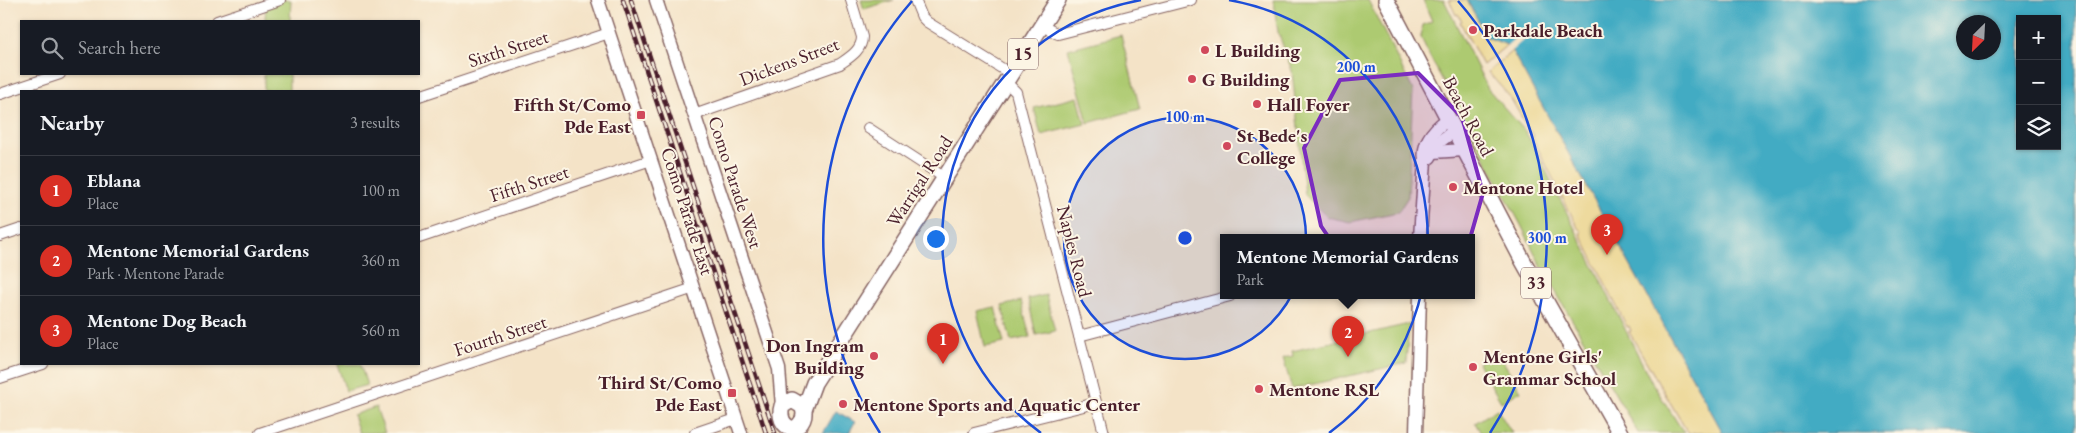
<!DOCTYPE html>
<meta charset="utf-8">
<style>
:root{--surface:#171b24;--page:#20242c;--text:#f1f3f6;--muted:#9ea1a6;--line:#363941;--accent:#d93025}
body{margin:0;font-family:"EB Garamond",serif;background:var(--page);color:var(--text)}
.controls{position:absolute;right:15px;top:15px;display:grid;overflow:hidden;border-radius:0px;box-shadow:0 1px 4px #0004}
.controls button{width:45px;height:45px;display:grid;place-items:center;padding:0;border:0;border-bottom:1px solid var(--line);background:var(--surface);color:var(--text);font:25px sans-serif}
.compass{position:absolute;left:1956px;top:15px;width:45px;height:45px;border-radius:50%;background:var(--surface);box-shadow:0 1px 4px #0004;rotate:204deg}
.you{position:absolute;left:935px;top:238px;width:18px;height:18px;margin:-12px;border:4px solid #fff;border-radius:50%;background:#1a73e8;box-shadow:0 0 0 8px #1a73e833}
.badge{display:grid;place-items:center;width:32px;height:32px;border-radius:50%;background:var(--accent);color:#fff;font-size:16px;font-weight:700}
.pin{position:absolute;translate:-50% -41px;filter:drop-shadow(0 1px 2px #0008)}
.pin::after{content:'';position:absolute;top:26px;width:18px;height:15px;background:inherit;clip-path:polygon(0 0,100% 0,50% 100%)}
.popup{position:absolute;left:1220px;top:234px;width:255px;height:65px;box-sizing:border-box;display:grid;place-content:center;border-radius:0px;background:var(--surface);filter:drop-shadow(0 1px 4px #0005);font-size:16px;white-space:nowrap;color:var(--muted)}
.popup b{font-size:19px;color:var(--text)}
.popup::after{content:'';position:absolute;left:50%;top:100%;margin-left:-10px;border:10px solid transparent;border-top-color:var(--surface)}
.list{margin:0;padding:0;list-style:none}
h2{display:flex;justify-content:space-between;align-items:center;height:65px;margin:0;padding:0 20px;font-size:21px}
h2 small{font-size:16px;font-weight:400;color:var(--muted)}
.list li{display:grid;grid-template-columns:32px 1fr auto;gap:15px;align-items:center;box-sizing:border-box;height:70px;padding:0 20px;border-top:1px solid var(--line)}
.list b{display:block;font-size:19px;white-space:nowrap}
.list p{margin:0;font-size:16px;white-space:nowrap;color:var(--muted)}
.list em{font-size:16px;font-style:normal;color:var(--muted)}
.icon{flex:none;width:28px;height:28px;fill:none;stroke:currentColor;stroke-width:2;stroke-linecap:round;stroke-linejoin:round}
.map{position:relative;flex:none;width:2076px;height:433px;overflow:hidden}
.search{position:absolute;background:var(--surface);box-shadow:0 1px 4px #0004;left:20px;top:20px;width:400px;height:55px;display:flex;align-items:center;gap:12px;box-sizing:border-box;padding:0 18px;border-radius:0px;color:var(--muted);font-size:19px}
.panel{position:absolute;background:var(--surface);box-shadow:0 1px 4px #0004;left:20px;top:90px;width:400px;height:275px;border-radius:0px}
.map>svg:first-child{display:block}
</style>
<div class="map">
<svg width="2076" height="433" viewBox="0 0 2076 433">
<rect width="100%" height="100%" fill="#fcf5e5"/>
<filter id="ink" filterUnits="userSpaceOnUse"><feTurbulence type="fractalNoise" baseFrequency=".02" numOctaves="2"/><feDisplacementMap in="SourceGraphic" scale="10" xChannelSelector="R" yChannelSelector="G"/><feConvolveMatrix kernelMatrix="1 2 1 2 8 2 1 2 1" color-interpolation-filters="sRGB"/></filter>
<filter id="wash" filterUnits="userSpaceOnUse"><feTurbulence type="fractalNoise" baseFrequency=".0096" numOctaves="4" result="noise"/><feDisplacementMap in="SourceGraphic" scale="20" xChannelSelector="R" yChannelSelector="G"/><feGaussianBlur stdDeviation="1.12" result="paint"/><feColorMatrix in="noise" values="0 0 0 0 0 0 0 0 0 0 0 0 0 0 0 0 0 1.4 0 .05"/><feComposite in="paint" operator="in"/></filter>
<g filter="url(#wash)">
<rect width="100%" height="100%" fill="#f4e3c7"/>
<!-- green -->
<g fill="#adca71" stroke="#7c744e">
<path d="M266 0H291L290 21H265Z"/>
<path d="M861 0H894L864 9Z"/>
<path d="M1273 0H1368L1413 90 1408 197 1398 212 1350 222 1327 217 1305 195 1292 71 1278 32Z"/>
<path d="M1423 0H1444L1488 89 1525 131 1534 147 1651 381 1684 433H1638L1543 270 1521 225 1430 57 1420 35 1423 25 1432 21Z"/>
<path d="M1121 35 1140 109 1088 123 1068 49Z"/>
<rect x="264" y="74" width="25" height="17"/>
<path d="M1078 97 1085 124 1041 135 1034 108Z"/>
<path d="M1046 295 1055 331 1036 335 1028 299Z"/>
<path d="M1021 301 1030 337 1011 341 1002 306Z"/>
<path d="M995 307 1004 343 985 347 977 311Z"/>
<path d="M1409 324 1406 363 1292 389 1283 358 1293 356 1292 351Z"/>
<path d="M1497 351 1521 391 1501 402 1478 363Z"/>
<path d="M337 364H360L367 385 346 391Z"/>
<path d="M376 407 385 433H359L353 415Z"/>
<path d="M1497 409 1512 433H1481L1475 423Z"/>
</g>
<!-- sand -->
<g fill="#eeda9e" stroke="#9c7c64">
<path d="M1449 0H1467L1487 37 1507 45 1483 65 1460 22 1462 21 1458 14 1456 15Z"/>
<path d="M1512 51 1723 433H1688L1629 332 1631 331 1629 326 1627 327 1580 233 1582 232 1578 228 1532 137 1534 136 1531 131 1530 132 1510 97 1488 72Z"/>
</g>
<!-- water -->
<g fill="#43abc3" stroke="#466577" fill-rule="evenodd">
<path d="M1467 0H2076V433H1723L1512 51 1507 45 1487 37ZM2020 19H2057V146H2020ZM1964 22H1994V52H1964Z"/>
<path d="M836 411 855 422 849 433H823Z"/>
</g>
<!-- pier -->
<path fill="#f4e3c7" d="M1523 31 1528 36 1510 52 1505 47Z"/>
</g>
<g filter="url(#ink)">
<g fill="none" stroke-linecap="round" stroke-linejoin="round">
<defs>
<g id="minor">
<path d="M915 0 922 17 927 22 1011 74"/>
<path d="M217 21 280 0"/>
<path d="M1042 26 1058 34 1191 0"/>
<path d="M1006 82 1016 92 1104 433"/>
<path d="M0 94 60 74"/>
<path d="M419 96 609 33"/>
<path d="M694 115 840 64C850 57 862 50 862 37L851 0"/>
<path d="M868 128 945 178"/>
<path d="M0 236 21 229"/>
<path d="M419 238 651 160"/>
<path d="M1079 336 1230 296"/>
<path d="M0 378 43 364"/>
<path d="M260 433 694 288"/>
<path d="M695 433 736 419"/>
<path d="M974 433 1096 403"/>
</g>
<g id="tertiary">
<path d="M598 0 741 433"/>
<path d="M656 0 779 369 782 406"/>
<path d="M1433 152 1464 150"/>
<path d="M1425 160 1430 157 1439 142 1454 131"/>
<path d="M1420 238 1425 160C1422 142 1434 129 1448 119"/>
<path d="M1416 433 1420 296"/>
</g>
<g id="primary">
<path d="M1386 0 1523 261 1620 433"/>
<path d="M792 400 802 406C807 416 802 425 793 429 782 426 779 416 782 406Z"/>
<path d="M804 410 814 383 1058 0"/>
</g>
</defs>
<!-- minor casing -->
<use href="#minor" stroke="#866462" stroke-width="12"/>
<!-- tertiary casing -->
<use href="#tertiary" stroke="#866462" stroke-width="15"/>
<!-- primary casing -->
<use href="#primary" stroke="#866462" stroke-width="18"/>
<!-- minor -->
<use href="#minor" stroke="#fff" stroke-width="10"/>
<!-- tertiary -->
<use href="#tertiary" stroke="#fff" stroke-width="12"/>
<!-- primary -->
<use href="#primary" stroke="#fff" stroke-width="15"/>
<defs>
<g id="rail">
<path d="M623 0 766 433"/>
<path d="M631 0 775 433"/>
</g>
</defs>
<!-- rail casing -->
<use href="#rail" stroke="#4a1f2b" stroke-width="4.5"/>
<!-- rail -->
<use href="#rail" stroke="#fcf5e5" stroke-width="2.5" stroke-dasharray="8" stroke-linecap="butt"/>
</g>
</g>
<!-- marked area -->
<path fill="#7b2cbf" fill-opacity="0.2" stroke="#7b2cbf" stroke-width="4" stroke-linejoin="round" d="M1418 73 1462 117 1483 193 1461 270 1369 297 1321 226 1304 148 1340 80Z"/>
<!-- distance rings -->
<circle cx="1185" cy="238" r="121" fill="#1d4ed8" fill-opacity=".12"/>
<g fill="none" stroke="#1d4ed8" stroke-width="2.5">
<circle cx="1185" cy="238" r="121"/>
<path d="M1041 433A242 242 0 0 1 1141 0M1229 0A242 242 0 0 1 1329 433"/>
<path d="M880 433A362 362 0 0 1 912 1M1458 1A362 362 0 0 1 1490 433"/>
</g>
<!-- markers -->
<g fill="#d1495b" stroke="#fcf5e5" stroke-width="2">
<circle cx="1473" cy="30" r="5"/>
<circle cx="1205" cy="50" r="5"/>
<circle cx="1192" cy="79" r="5"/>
<circle cx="1257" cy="104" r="5"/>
<rect x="636" y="110" width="10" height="10" rx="2.5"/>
<circle cx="1227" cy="146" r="5"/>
<circle cx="1453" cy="187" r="5"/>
<circle cx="874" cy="356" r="5"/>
<circle cx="1473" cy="367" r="5"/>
<circle cx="1259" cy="389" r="5"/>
<rect x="727" y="388" width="10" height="10" rx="2.5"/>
<circle cx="843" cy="404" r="5"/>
</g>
<g text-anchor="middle" stroke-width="4" stroke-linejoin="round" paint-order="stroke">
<!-- shield labels -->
<g fill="#fcf5e5" stroke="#7f5f63" stroke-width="1">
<rect x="1008" y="38.5" width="30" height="31" rx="4"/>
<rect x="1521" y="267.5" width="30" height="31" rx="4"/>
</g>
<g font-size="18" font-weight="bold" fill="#4a1f2b">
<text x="1023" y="60">15</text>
<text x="1536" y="289">33</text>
</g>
<!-- poi labels -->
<g font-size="19" font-weight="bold" fill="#4a1f2b" stroke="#fcf5e5" text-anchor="start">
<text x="1483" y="37">Parkdale Beach</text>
<text x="1215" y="57">L Building</text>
<text x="1202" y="86">G Building</text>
<text x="631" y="111" text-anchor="end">Fifth St/Como<tspan x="631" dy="22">Pde East</tspan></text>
<text x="1267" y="111">Hall Foyer</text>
<text x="1237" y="142">St Bede's<tspan x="1237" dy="22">College</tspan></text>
<text x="1463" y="194">Mentone Hotel</text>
<text x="864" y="352" text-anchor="end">Don Ingram<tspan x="864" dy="22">Building</tspan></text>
<text x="1483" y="363">Mentone Girls'<tspan x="1483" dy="22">Grammar School</tspan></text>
<text x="722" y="389" text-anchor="end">Third St/Como<tspan x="722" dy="22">Pde East</tspan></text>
<text x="1269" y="396">Mentone RSL</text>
<text x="853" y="411">Mentone Sports and Aquatic Center</text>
</g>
<!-- street labels -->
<g font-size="19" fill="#4a1f2b" stroke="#fcf5e5">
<text transform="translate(508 48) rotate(-18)" y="7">Sixth Street</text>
<text transform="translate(789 61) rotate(-21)" y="7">Dickens Street</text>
<text transform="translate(1469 116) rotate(62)" y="7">Beach Road</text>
<text transform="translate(919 181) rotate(-57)" y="7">Warrigal Road</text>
<text transform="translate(736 182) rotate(72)" y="7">Como Parade West</text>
<text transform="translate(529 183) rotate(-18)" y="7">Fifth Street</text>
<text transform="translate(688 211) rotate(72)" y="7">Como Parade East</text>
<text transform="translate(1075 251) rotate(76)" y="7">Naples Road</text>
<text transform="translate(500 335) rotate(-18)" y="7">Fourth Street</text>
</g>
</g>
<circle cx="1185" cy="238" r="8" fill="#1d4ed8" stroke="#fcf5e5" stroke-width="2.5"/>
<g font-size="15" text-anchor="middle" font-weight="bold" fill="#1d4ed8" stroke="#fcf5e5" stroke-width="4" stroke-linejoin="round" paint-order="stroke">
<text x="1356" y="72">200 m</text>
<text x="1185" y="122">100 m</text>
<text x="1547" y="243">300 m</text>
</g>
</svg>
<div class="controls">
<button>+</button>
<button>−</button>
<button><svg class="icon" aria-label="layers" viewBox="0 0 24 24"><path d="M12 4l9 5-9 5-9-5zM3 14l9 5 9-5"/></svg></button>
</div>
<svg class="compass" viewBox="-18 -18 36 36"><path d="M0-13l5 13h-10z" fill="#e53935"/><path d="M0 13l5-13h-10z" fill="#9ea1a6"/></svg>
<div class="you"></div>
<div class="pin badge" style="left:943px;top:364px">1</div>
<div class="pin badge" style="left:1348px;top:357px">2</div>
<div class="popup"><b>Mentone Memorial Gardens</b>Park</div>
<div class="pin badge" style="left:1607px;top:255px">3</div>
<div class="search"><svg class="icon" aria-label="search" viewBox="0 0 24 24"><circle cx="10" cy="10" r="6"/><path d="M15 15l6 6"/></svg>Search here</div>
<section class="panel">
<h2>Nearby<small>3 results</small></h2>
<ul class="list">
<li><span class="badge">1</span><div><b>Eblana</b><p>Place</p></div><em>100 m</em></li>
<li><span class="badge">2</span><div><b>Mentone Memorial Gardens</b><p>Park · Mentone Parade</p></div><em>360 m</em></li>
<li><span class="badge">3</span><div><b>Mentone Dog Beach</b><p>Place</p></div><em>560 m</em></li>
</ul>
</section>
</div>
